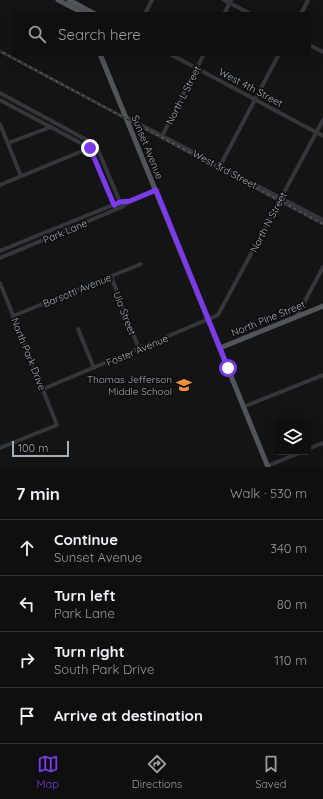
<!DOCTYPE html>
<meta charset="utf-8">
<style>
:root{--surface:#0f0f10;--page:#181819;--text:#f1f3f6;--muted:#9b9c9f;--line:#2f2f30;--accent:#7c3aed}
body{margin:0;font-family:Quicksand,sans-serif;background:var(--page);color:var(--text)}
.controls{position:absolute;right:12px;bottom:12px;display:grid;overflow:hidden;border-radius:4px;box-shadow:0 4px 16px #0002}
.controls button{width:36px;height:36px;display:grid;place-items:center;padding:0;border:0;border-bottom:1px solid var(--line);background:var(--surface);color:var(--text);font:20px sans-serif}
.scale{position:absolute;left:12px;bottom:10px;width:57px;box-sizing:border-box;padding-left:4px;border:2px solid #a5adb6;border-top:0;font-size:11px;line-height:14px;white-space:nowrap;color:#a5adb6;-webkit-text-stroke:3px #0f0f10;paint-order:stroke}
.stop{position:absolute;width:12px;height:12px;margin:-9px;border:3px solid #7c3aed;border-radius:50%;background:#fff}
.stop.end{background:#7c3aed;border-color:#fff;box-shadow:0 1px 4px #0008}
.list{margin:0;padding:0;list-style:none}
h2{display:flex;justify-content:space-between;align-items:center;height:52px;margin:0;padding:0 16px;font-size:17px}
h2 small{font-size:13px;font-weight:400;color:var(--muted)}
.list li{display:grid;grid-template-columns:26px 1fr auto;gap:12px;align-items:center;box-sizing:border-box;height:56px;padding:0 16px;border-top:1px solid var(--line)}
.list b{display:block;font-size:15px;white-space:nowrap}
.list p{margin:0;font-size:13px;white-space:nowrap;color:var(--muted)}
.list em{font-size:13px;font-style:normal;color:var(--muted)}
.icon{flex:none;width:22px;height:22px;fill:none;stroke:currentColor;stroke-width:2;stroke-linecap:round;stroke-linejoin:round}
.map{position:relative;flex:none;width:323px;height:467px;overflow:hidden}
.search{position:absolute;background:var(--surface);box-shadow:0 4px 16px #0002;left:12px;right:12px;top:12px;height:44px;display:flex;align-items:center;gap:10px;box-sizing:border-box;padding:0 14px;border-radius:4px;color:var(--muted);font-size:15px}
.sheet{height:276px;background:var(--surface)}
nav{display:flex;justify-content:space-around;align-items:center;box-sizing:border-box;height:56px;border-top:1px solid var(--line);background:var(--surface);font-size:11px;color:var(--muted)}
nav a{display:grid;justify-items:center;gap:2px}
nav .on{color:var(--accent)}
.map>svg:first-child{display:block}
</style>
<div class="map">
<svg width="323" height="467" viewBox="0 0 323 467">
<rect width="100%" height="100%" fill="#141415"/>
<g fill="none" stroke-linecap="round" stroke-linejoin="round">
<!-- minor -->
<g stroke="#35363a" stroke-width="4">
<path d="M224 0 251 14"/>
<path d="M145 14 152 0"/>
<path d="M224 14 231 0"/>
<path d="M301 14 308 0"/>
<path d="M309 45 323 52"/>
<path d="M170 54 323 136"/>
<path d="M0 93 96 145 122 207"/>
<path d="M0 100 90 148 116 209"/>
<path d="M126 117 323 220"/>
<path d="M0 124 21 176"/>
<path d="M162 136 204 54"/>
<path d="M8 143 51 127"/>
<path d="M220 166 279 54"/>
<path d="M0 185 92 147"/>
<path d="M0 251 120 202 129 201"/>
<path d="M0 258 122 207 130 201 156 191"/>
<path d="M111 276 139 349"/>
<path d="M0 283 57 425 0 448"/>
<path d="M13 316 141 264"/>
<path d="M297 316 323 267"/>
<path d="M78 329 94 368"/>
<path d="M43 389 218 315 323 120"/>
<path d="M243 407 323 375"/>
<path d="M308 449 323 443"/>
<path d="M267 466 302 452"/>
</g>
<!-- major -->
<g stroke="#515459" stroke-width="5">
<path d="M58 0 85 14"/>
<path d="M69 0 95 14"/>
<path d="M100 54 268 467"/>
<path d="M220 348 323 306"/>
</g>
<defs>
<path id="rail" d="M0 51 323 224"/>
</defs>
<!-- rail casing -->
<use href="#rail" stroke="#4c4f53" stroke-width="2.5"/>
<!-- rail -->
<use href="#rail" stroke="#0f0f10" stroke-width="1" stroke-dasharray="3" stroke-linecap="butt"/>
</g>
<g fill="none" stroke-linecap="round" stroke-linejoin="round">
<!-- route -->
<path stroke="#7c3aed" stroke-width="5" d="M90 148 114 205 120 202 130 201 156 190 228 368"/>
</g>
<!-- icons -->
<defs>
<symbol id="school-bare" viewBox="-9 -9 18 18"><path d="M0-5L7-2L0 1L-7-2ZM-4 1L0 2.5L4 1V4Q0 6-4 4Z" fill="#f19030" stroke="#0f0f10" stroke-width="2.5" paint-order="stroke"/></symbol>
</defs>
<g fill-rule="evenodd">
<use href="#school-bare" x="173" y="374" width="22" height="22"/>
</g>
<g text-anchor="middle" stroke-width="3.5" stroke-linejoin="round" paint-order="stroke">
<!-- street labels -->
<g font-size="10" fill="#a5adb6" stroke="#0f0f10">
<text transform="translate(251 87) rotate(28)" y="4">West 4th Street</text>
<text transform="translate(183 95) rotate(-63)" y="4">North L Street</text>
<text transform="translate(148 147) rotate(68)" y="4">Sunset Avenue</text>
<text transform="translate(225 169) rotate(28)" y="4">West 3rd Street</text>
<text transform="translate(268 222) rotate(-62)" y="4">North N Street</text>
<text transform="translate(65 231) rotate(-23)" y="4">Park Lane</text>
<text transform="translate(77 290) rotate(-22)" y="4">Barsotti Avenue</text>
<text transform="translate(125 313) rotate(69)" y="4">Ula Street</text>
<text transform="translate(268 318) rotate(-22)" y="4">North Pine Street</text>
<text transform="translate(137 350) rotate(-23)" y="4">Foster Avenue</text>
<text transform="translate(29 354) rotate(68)" y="4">North Park Drive</text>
</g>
<!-- poi labels -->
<g font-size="10" fill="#a5adb6" stroke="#0f0f10" text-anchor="end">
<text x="172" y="383">Thomas Jefferson<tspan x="172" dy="12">Middle School</tspan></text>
</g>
</g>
</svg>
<div class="controls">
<button><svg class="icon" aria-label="layers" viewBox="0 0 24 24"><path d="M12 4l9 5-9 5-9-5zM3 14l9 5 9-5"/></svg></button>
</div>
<div class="scale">100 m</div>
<div class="stop" style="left:228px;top:368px"></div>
<div class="stop end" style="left:90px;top:148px"></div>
<div class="search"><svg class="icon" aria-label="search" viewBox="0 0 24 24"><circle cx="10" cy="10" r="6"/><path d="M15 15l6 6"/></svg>Search here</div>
</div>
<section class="sheet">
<h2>7 min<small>Walk · 530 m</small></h2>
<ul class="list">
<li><svg class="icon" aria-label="ahead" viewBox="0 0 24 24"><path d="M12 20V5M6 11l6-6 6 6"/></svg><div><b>Continue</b><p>Sunset Avenue</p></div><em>340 m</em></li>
<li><svg class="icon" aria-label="left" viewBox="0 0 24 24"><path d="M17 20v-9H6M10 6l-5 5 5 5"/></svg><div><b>Turn left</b><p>Park Lane</p></div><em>80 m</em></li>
<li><svg class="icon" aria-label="right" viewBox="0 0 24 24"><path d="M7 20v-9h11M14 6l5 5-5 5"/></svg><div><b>Turn right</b><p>South Park Drive</p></div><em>110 m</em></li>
<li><svg class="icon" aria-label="arrive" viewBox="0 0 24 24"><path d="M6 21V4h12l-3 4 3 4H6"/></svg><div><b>Arrive at destination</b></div></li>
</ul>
</section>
<nav>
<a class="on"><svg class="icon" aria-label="map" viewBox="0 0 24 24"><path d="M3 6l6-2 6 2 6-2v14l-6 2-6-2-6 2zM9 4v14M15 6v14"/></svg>Map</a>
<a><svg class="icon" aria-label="directions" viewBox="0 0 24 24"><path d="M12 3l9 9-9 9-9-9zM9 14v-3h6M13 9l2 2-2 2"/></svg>Directions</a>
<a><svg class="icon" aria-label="saved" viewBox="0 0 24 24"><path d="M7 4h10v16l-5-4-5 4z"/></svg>Saved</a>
</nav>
